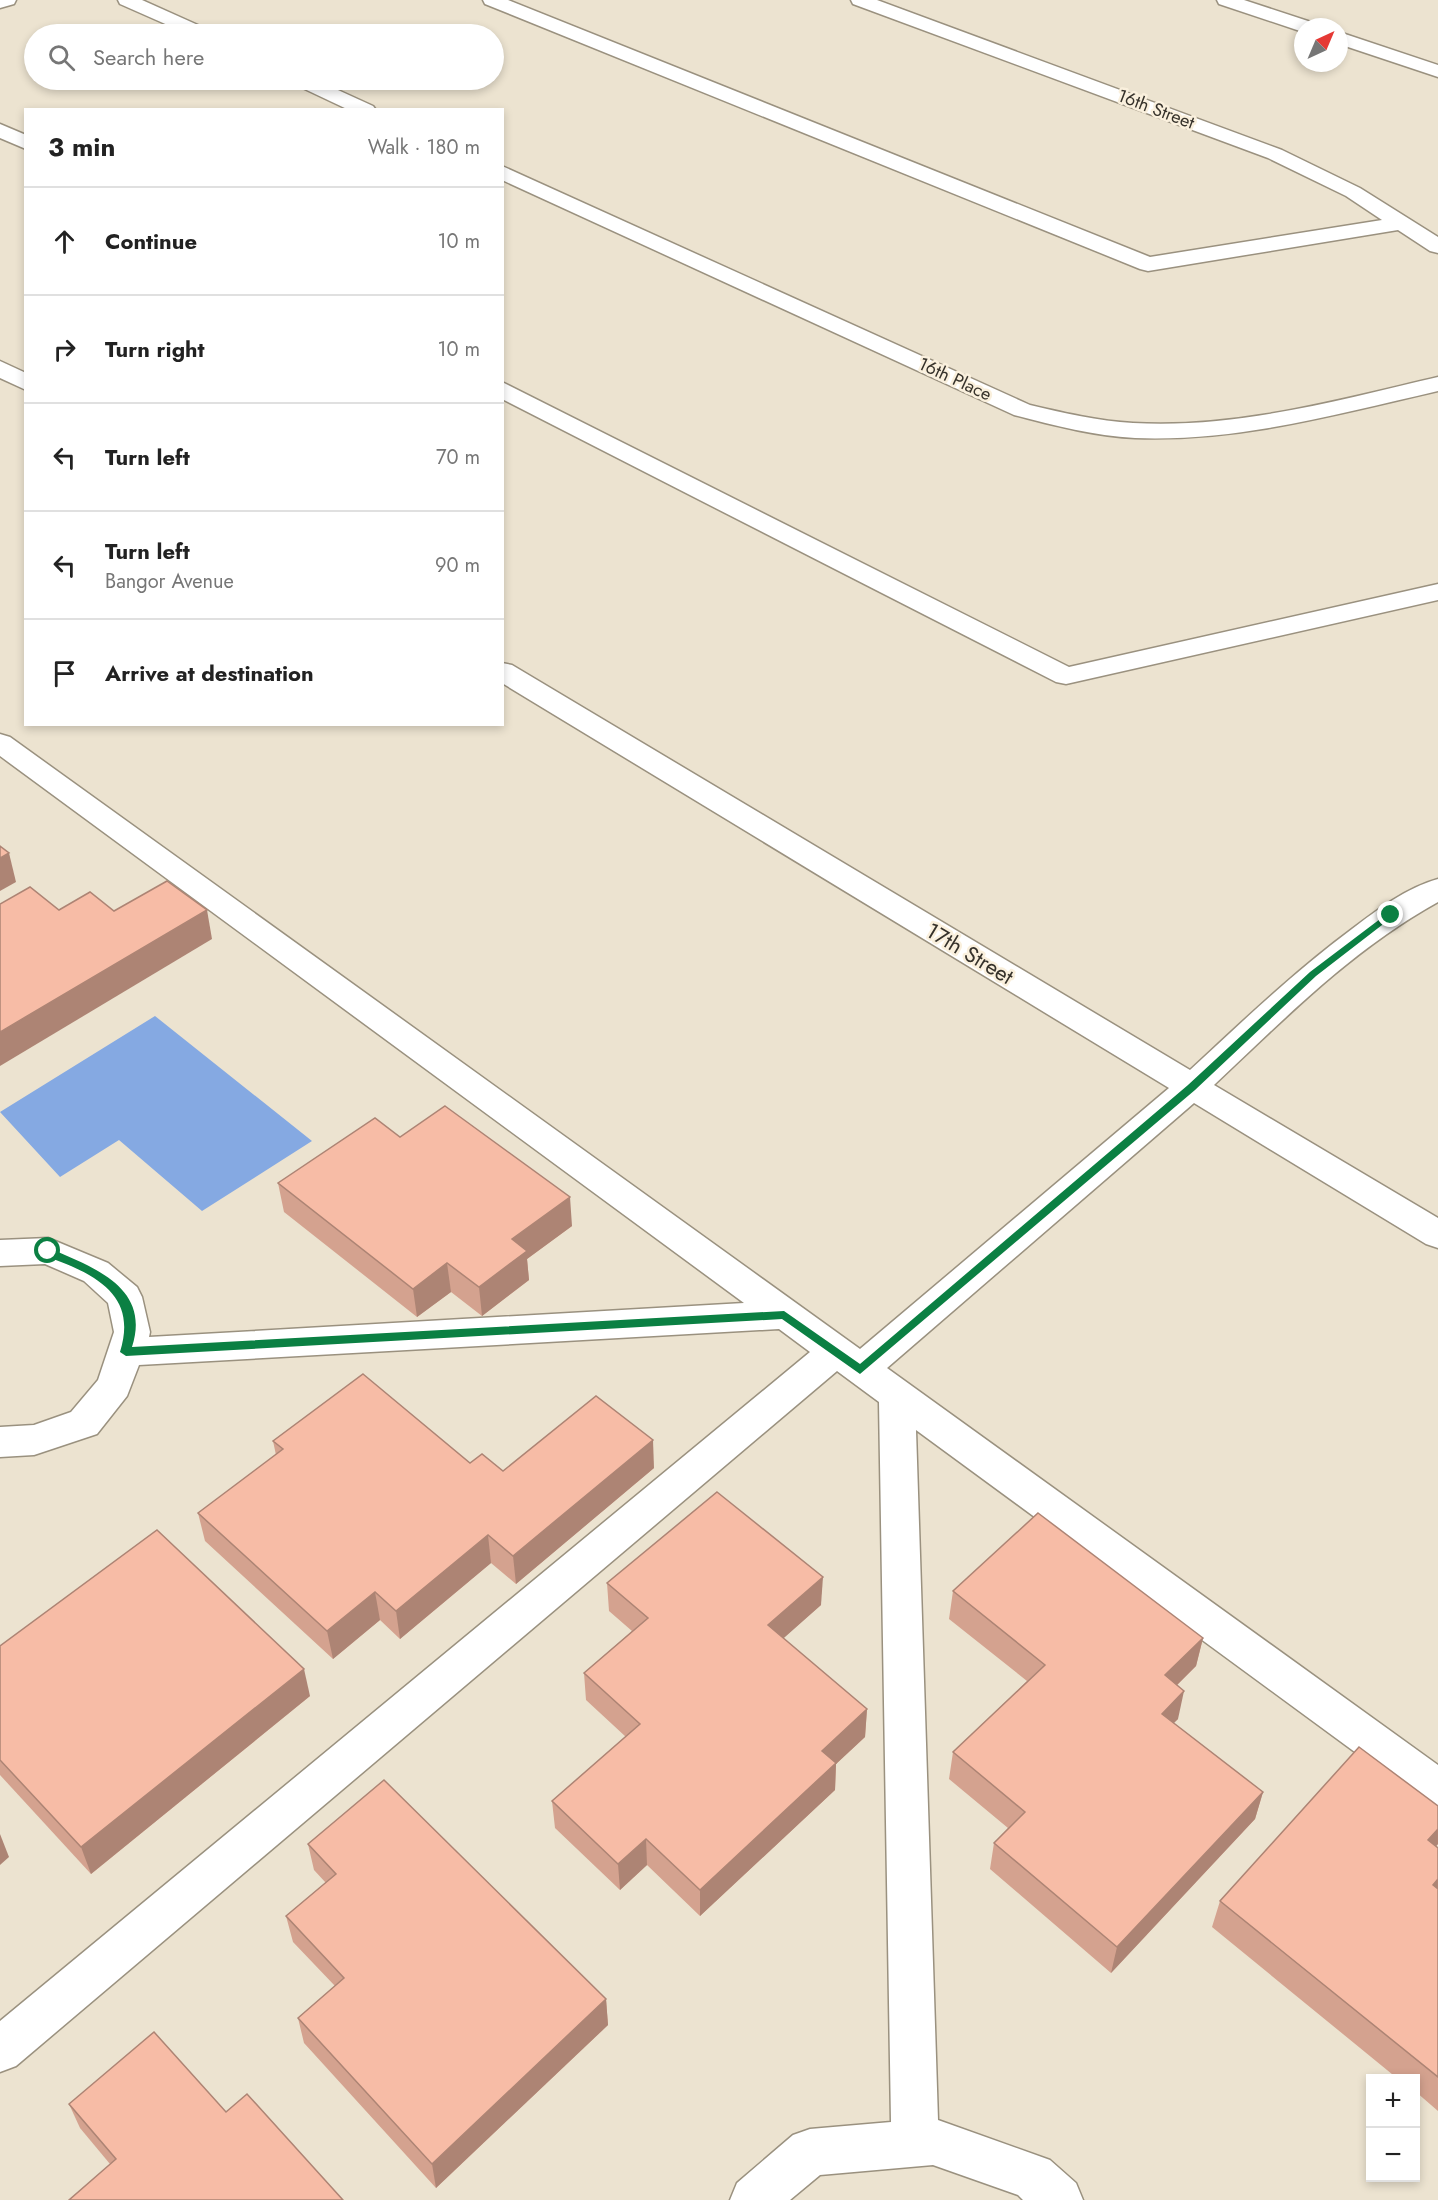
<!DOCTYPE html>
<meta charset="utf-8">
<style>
:root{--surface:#fff;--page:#f6f6f6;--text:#222;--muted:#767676;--line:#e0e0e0}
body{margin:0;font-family:Jost,sans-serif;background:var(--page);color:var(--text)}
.controls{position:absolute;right:18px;bottom:18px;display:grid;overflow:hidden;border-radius:0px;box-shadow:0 3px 9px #0003}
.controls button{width:54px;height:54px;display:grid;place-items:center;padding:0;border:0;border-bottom:2px solid var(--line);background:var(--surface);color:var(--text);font:30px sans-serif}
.compass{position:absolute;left:1294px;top:18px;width:54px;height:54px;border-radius:50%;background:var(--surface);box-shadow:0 3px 9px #0003;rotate:44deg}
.stop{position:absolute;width:18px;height:18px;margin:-14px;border:4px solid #0b8043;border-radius:50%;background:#fff}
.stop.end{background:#0b8043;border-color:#fff;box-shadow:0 2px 6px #0008}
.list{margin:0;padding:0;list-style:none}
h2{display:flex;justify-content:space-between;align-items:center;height:78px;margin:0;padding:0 24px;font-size:26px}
h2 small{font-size:20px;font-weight:400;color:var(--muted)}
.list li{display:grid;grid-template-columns:39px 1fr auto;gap:18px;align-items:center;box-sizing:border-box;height:108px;padding:0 24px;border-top:2px solid var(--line)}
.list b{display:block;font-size:22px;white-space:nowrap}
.list p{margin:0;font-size:20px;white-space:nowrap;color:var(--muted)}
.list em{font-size:20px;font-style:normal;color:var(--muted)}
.icon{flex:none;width:33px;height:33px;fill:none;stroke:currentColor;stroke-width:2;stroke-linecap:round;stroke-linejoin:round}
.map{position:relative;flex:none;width:1438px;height:2200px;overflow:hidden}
.search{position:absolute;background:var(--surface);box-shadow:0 3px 9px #0003;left:24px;top:24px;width:480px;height:66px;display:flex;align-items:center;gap:15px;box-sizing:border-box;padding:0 21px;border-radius:33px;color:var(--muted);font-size:22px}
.panel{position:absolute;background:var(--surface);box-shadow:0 3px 9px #0003;left:24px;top:108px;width:480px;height:618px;border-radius:0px}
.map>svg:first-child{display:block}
</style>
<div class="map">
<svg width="1438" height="2200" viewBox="0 0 1438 2200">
<rect width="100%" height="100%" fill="#ece3d0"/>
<!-- water -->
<path fill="#85a9e2" d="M155 1016 312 1141 202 1211 119 1140 60 1177 0 1112Z"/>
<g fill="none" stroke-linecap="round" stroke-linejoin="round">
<defs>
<g id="minor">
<path d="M0 0H16L14 4 0 8Z"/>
<path d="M118 0H142L209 30 211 34H188L120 4Z"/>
<path d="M483 0H508L1150 257 1382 220 1346 196 1268 158 853 4 851 0H877L1282 150 1360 188 1438 237V253L1430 251 1398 230 1148 271 1140 269 485 4Z"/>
<path d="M1217 0H1244L1314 23 1316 27H1303V32L1219 4Z"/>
<path d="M1339 32 1438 65V77L1339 44Z"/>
<path d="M291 80H316L373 106 376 110H349L294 84Z"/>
<path d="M0 124 26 135V149L0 138Z"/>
<path d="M502 166 1030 405C1064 413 1098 421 1133 423 1236 429 1339 400 1438 377V391C1338 414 1238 442 1135 438 1093 436 1054 425 1014 415L502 180Z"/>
<path d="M0 361 26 373V390L0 378Z"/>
<path d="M502 382 1069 667 1438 584V600L1066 684 1056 682 502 399Z"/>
<path d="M502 663 512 665 1190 1070C1243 1021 1294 972 1352 929 1377 910 1406 888 1438 879V902C1353 949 1285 1018 1214 1085L1438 1218V1248L1426 1244 1194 1103 887 1368 1438 1765V1808L1423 1802 916 1430 938 2120 1050 2160 1076 2183 1083 2200H1023L1018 2195 933 2165 820 2175 790 2200H730L737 2183 793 2135 810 2129 891 2122 879 1402 837 1371 16 2066 0 2072V2021L810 1352 779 1329 139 1365 127 1396 97 1434 34 1455 0 1457V1427L34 1425 71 1412 98 1380 114 1332 108 1303 84 1281 45 1264 0 1266V1240L48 1238 108 1263 137 1287 142 1297 150 1332 149 1337 744 1303 0 756V734L10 737 860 1349 1169 1088 502 683Z"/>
</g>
</defs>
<!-- minor casing -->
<use href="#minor" stroke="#9a917f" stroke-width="3"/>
<!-- minor -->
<use href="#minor" fill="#fff" fill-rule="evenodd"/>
</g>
<!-- wall -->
<g fill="#d4a28f">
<path d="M400 1137 572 1226 527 1259 529 1280 482 1316 451 1292 417 1317 284 1212 278 1183Z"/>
<path d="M273 1441 470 1463 503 1471 654 1468 516 1584 491 1563 400 1639 380 1620 333 1659 205 1541 198 1513 276 1455Z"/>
<path d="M607 1583 821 1605 783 1638 867 1709 865 1737 836 1764 835 1790 700 1916 647 1865 620 1890 555 1828 552 1801 626 1737 586 1700 584 1673 632 1631 609 1611Z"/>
<path d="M953 1591 1203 1638 1196 1666 1177 1685 1178 1719 1173 1723 1263 1792 1255 1819 1111 1973 990 1869 994 1843 1008 1828 949 1779 953 1752 1027 1681 949 1619Z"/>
<path d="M0 1646 310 1696 91 1874 0 1775Z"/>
<path d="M1438 1806V1844L1436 1846 1438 1848V2111L1416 2092V2079H1398L1212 1927 1220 1901Z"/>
<path d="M308 1844 606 1999 608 2025 436 2188 304 2043 298 2018 335 1986 293 1942 286 1916 326 1883 314 1870Z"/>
<path d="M69 2104 226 2112 110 2164 80 2128Z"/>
</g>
<!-- shaded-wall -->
<g fill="#ad8474">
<path d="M9 853 16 882 0 891V858Z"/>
<path d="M207 910 212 939 0 1066V1032Z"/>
<path d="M570 1197 572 1226 527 1259 529 1280 482 1316 479 1287 512 1239Z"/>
<path d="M447 1263 451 1292 417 1317 413 1289Z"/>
<path d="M653 1440 654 1468 516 1584 513 1556Z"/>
<path d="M488 1535 491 1563 400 1639 396 1611Z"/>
<path d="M823 1577 821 1605 767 1653 768 1625Z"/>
<path d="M375 1592 380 1620 333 1659 327 1631Z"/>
<path d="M1203 1638 1196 1666 1159 1703 1165 1675Z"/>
<path d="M304 1669 310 1696 91 1874 81 1847Z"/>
<path d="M1184 1691 1178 1719 1156 1741 1162 1714Z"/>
<path d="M867 1709 865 1737 836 1764 835 1790 700 1916V1890L822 1751Z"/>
<path d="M1263 1792 1255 1819 1111 1973 1117 1947Z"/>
<path d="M1438 1829V1844L1417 1867 1428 1840Z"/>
<path d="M0 1834 9 1857 0 1865Z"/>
<path d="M646 1839 647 1865 620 1890 618 1864Z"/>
<path d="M1438 1879V1893L1433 1885Z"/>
<path d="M606 1999 608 2025 436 2188 432 2164Z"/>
</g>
<!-- building -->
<g fill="#f7bca6" stroke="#ad8474" stroke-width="1.5">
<path d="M0 846 9 853 0 858Z"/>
<path d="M167 881 207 910 0 1032V904L30 887 59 910 90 892 114 911Z"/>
<path d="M445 1106 570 1197 512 1239 527 1251 479 1287 447 1263 413 1289 278 1183 375 1118 400 1137Z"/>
<path d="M363 1374 470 1463 482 1454 503 1471 596 1396 653 1440 513 1556 488 1535 396 1611 375 1592 327 1631 198 1513 283 1449 273 1441Z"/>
<path d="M717 1492 823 1577 768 1625 867 1709 822 1751 836 1763 700 1890 646 1839 618 1864 552 1801 640 1724 584 1673 648 1618 607 1583Z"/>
<path d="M1038 1513 1203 1638 1165 1675 1184 1691 1162 1714 1263 1792 1117 1947 994 1843 1025 1812 953 1752 1045 1665 953 1591Z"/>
<path d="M157 1530 304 1669 81 1847 0 1760V1646Z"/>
<path d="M1359 1747 1438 1806V1829L1428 1840 1438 1848V1879L1433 1885 1438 1889V2077L1220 1901Z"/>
<path d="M384 1780 606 1999 432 2164 298 2018 344 1978 286 1916 336 1874 308 1844Z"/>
<path d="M154 2032 226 2112 247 2094 343 2200H69L116 2159 69 2104Z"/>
</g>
<!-- route -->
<path fill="#0b8043" d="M1388 913 1395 915 1316 976 1195 1090 860 1374 782 1319 126 1356 120 1352C134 1307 112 1284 71 1266 62 1262 49 1259 43 1251L48 1248 51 1249C95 1268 151 1288 132 1347L784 1311 860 1364 1188 1085 1310 972Z"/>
<g text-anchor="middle" stroke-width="5" stroke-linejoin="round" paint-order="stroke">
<!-- far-street labels -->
<g font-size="18" fill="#36322b" stroke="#faf0dd">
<text transform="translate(1156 109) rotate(21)" y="6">16th Street</text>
<text transform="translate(955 379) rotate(25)" y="6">16th Place</text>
</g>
<!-- street labels -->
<g font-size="22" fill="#36322b" stroke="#faf0dd">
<text transform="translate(970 953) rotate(31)" y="8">17th Street</text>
</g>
</g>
</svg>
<div class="controls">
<button>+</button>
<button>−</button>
</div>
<svg class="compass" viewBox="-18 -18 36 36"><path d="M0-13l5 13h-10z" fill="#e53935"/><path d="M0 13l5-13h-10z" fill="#767676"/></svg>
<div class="stop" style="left:48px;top:1251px"></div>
<div class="stop end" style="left:1391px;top:915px"></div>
<div class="search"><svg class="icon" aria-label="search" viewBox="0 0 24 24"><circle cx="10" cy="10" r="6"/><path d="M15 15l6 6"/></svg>Search here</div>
<section class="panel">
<h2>3 min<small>Walk · 180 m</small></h2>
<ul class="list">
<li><svg class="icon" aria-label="ahead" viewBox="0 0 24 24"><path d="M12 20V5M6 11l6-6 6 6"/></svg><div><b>Continue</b></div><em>10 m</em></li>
<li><svg class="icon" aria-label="right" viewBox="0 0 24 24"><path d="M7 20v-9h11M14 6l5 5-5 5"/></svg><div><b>Turn right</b></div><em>10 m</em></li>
<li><svg class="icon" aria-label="left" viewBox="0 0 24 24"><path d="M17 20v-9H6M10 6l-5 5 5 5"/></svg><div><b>Turn left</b></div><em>70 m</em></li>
<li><svg class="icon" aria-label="left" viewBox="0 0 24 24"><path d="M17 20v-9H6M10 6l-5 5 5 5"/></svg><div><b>Turn left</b><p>Bangor Avenue</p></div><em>90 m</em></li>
<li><svg class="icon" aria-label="arrive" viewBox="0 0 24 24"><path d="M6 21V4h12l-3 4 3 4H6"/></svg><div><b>Arrive at destination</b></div></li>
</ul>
</section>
</div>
